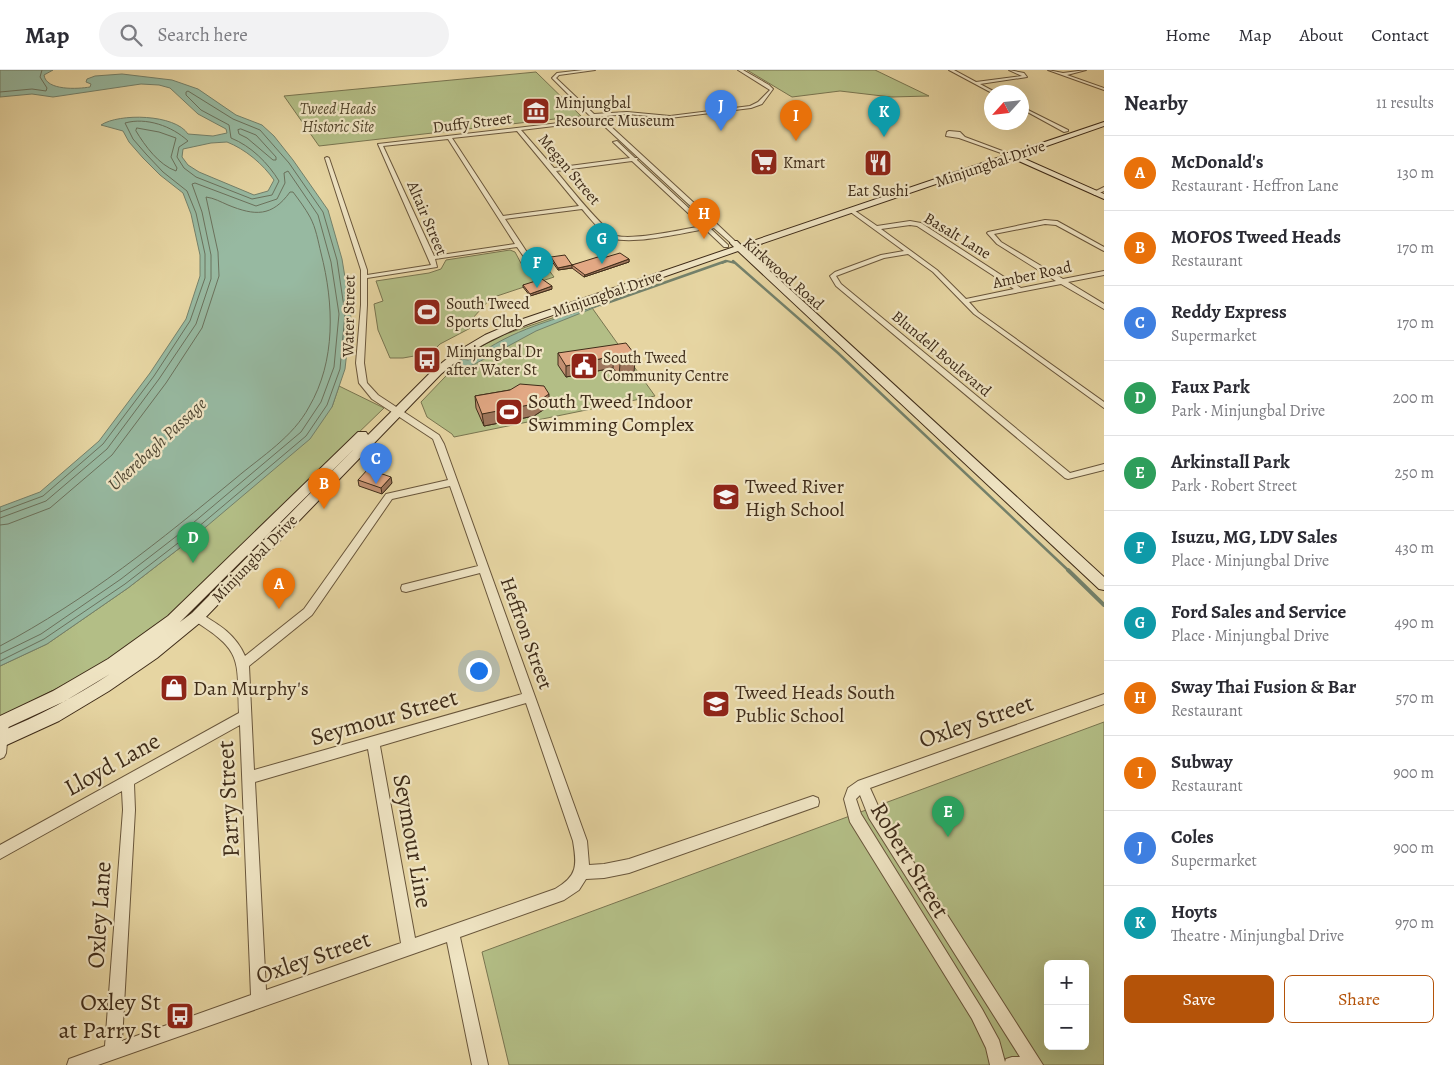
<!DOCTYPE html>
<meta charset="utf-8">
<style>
:root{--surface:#fff;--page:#f2f2f3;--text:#2b2b33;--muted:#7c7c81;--line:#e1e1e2;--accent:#b45309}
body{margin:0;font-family:Alegreya,serif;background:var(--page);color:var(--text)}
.controls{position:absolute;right:15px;bottom:15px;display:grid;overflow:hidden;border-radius:8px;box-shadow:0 5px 20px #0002}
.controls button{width:45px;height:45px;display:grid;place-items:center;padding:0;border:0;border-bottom:1px solid var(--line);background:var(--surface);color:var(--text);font:25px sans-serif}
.compass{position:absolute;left:984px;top:15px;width:45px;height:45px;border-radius:50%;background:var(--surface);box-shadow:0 5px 20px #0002;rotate:243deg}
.you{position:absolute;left:478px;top:600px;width:18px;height:18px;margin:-12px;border:4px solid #fff;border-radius:50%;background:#1a73e8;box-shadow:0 0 0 8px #1a73e833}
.badge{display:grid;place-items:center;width:32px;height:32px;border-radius:50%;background:var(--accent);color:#fff;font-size:16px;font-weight:700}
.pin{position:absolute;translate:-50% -41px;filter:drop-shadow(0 1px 2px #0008)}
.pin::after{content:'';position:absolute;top:26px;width:18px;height:15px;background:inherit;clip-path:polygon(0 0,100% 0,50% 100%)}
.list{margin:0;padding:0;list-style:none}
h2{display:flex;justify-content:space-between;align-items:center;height:65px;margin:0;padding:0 20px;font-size:21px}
h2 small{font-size:16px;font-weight:400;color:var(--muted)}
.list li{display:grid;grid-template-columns:32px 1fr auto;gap:15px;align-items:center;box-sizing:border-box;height:75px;padding:0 20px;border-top:1px solid var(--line)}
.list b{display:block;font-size:19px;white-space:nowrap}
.list p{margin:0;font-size:16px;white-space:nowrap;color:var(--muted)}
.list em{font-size:16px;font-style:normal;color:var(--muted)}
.actions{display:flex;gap:10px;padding:15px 20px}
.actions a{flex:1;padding:11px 0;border:1px solid var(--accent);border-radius:8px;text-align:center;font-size:18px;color:var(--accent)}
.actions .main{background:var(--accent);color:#fff}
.icon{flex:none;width:28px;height:28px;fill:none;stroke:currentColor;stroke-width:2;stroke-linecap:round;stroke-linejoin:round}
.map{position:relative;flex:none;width:1104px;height:995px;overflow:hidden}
header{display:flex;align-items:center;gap:30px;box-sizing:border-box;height:70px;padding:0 25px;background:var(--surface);border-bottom:1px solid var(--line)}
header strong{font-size:24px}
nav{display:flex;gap:28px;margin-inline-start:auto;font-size:18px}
.search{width:350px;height:45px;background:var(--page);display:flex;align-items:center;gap:12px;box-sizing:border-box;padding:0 18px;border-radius:28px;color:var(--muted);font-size:19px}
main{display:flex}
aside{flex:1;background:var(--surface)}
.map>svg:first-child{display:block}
</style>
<header>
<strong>Map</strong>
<div class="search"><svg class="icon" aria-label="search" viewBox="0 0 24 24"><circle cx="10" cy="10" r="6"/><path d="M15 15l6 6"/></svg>Search here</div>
<nav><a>Home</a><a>Map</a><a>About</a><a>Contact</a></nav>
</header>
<main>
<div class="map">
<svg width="1104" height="995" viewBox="0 0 1104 995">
<rect width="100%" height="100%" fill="#e6d5a2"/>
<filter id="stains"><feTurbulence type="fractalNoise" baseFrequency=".004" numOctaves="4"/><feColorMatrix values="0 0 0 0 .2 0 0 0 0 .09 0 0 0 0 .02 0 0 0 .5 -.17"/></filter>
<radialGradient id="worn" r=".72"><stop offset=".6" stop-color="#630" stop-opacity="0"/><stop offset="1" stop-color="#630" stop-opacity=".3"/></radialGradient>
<!-- green -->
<g fill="#b3be86" stroke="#797550" fill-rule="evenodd">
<path d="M747 0H875L929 26 891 27 840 21 792 27Z"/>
<path d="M536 2 581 46 319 76 284 26Z"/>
<path d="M510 180 515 182 523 197 548 199 554 207 491 228 472 249 473 252 480 253 440 274 431 283 403 288H390L378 260 374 234 383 231 376 211 429 203 441 199 446 190Z"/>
<path d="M590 235 655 326 454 367 452 364 427 347 421 332 467 284 500 266Z"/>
<path d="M339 316 384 338 171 544 103 595 0 647V596L47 574 128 518 194 467 332 337Z"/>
<path d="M1104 652V995H509L482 882ZM1048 894H1085V976H1048Z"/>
</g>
<!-- water -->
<g fill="#97b9a1" stroke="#74816b" fill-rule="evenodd">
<path d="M0 0H53L44 5C46 21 78 19 90 17L91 14 86 12 87 9 95 6 122 4 172 10 198 19 236 45 262 55 274 66 293 90 328 140 342 189 351 244 345 299 332 337 310 369 194 467 128 518 47 574 0 596V437L40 422 99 371 150 303 186 249 200 206V185L191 144 183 123 160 105 143 88 129 72 123 61 101 55C119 43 175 44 188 64L213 66 227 63 226 59 198 44 170 18 159 15 141 14 53 27 32 24 0 27ZM227 72C245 79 263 94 274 110L268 121 254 125 199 102 188 95 182 87 183 79 211 73Z"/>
<path d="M601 235 536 261 475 294 467 297H452L461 289 468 290 474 288C510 260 558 248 601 235Z"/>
</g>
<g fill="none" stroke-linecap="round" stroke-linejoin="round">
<!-- shore -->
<g stroke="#6b725d" stroke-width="1">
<path d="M0 22 32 19 46 21 47 18 40 7 42 0"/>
<path d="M137 58 159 62 176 68 171 87 177 98 176 101C159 95 145 76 136 61Z"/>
<path d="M241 59 256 65 276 87V90H273L247 68 239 64 238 60Z"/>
<path d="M0 442 43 426 103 374 154 306 190 251 205 208V184L196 143 187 121 163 102 146 84 133 69 125 53C146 47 172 56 188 71L179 77 177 87 184 98 196 107 252 129 272 125 279 111C268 93 251 76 231 68L229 55 201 40 186 25V22L188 21 233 49 260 60 289 93 323 142 337 190 345 244 340 299 327 335 306 366 191 463 125 514 44 569 0 591"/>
<path d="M0 448 46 431 107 379 159 309 196 254 211 209V185L202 142 192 114 195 113 256 136 277 129 285 113 284 103 288 101 318 145 331 192 339 244 334 297 321 332 301 362 187 458 121 509 41 564 0 584"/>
<path d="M0 455 8 454 50 438 112 385 166 313 202 258 219 206 218 182 206 127C214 128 221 132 228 135 255 146 272 147 290 122H293C299 130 305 138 310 147 316 158 318 171 321 183 334 234 336 291 309 337 293 367 262 386 236 408 161 470 87 530 0 576"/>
</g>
<!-- stream-far2 -->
<path stroke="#74816b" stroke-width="2" d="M722 193 727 191 735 193"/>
<!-- stream-far1 -->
<g stroke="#74816b" stroke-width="2.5">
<path d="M733 191 838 283 1069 501"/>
<path d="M601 235 726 191"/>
</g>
<!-- stream -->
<path stroke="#74816b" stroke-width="4" d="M1068 500 1104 535"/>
<defs>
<g id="street">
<path d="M583 0H595L559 5 556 8 594 44 627 42 670 46 750 36 758 32 770 20 738 0H743L769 15 773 19 762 34 751 38 670 48 627 44 596 47 606 52 718 155 736 172V174H732L714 158 711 159 728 175V177H724L705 159C683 163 632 175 612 168 603 165 589 147 582 139L505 149 534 193 533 194H529L517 177 435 189 437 197 367 208V235L364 293 367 313 378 325 439 365 444 374 587 771 589 795 604 794 629 789 813 726 818 728 819 732 818 736 629 803 604 808 586 809 579 820 564 830 460 867 488 995H472L447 872 98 995H67L69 989 105 976 123 740 122 721 0 789V775L239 643C237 588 243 581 193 550L192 547 193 544 197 543 201 544C220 555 236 565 245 586L304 539 386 424 448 410 433 369 372 329 359 313 356 293 361 235V200L325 88 327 87 329 88 367 200V205L431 195 378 74 593 49 552 8 557 3ZM596 51 602 54 711 155 708 156 637 90 638 88H635L617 71 613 72 630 88 554 98 521 60ZM517 61 579 136 503 146 452 68ZM448 69 515 174 434 186 383 76ZM632 91 702 156C681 160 635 170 617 166 605 162 566 113 556 101ZM450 416 478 496 402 515 401 518 402 521 406 522 480 503 522 624 254 700 249 596 312 545 392 429ZM526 633 573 771C577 795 578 806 555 819L415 868 380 676ZM240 655 251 925 122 971 135 740 134 714ZM368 679 401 873 266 920 255 712Z"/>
<path d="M949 0H954L976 12 1022 6 1009 0 1024 3 1027 7 980 14 995 22 992 23Z"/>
<path d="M1048 0 1063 3 1086 0 1067 5 1104 18V20Z"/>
<path d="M1022 37 1068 60V61L1064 62 1022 39Z"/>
<path d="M949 61 960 62 965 67 1005 82 1001 83 959 68 946 66 947 62Z"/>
<path d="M1104 117V121L1095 125 1092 123Z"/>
<path d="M851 138 877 156 910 151 921 153 1021 218 1056 211 997 174 987 163 988 162 1045 150 1057 151 1104 177V181L1102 180 1056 155 1045 154 994 164 1001 172 1063 209 1104 201V205L1068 212 1104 234V239L1061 214 969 232 978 242 1104 332V338L974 244 933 202 908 184 884 188 836 206 841 214 1070 403 1104 394V400L1068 409 1065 408 836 216 830 206 835 202 881 185 904 181 849 141 848 140ZM910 155 917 156 1014 219 966 229 937 200 881 159Z"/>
<path d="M1104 624V634L870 718 879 738 1043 995H990L986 978 972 949 850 752 844 729 848 718 858 711ZM860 725 869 748 1020 987H1012L1006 989 1005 992 999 970 982 939 861 744 856 729Z"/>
<path d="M3 647 7 648 9 652 6 683 4 687 0 689V648Z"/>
</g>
<path id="secondary" d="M1104 52V56L1018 86 1104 124V129L1012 88 746 179 1104 507V520L1099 519 738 181C690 198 642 214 594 231 539 250 485 265 441 304L202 551 157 588 109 621 59 651 0 678V662C38 646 75 627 110 604L65 631 0 661V646L53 621 108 589 168 546 358 362H366L368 365 366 367 433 300 453 284 485 265 520 250 734 177 730 173 731 171H737L741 175 1006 85 1007 83H1012ZM354 379 192 543 180 552Z"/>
</defs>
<!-- street casing -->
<use href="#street" stroke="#69563b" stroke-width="2"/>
<!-- secondary casing -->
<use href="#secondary" stroke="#3f2c19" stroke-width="2"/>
<!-- street -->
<use href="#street" fill="#efe4c3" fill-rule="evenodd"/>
<!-- secondary -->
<use href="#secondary" fill="#efe4c3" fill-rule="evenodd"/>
</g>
<!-- wall -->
<g fill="#c29072" stroke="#3f2c19">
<path d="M551 187 572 195 603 188 629 189V192L584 207 572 198 558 200 551 190Z"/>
<path d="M523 215 552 219 530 226 523 217Z"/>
<path d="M558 283 632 287 634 302 619 306 613 298 566 307 558 295Z"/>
<path d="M510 320 549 336 534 346 484 356 476 338 475 326Z"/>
<path d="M358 410 392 413 382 424 359 416Z"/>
</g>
<!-- shaded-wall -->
<g fill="#9e765c" stroke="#3f2c19">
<path d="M629 189V192L584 207 585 205Z"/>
<path d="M572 195V198L558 200V198Z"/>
<path d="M552 216V219L530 226V224Z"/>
<path d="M633 282 632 292 635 291 634 302 619 306 620 294 629 283Z"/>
<path d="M614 286 613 298 566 307V296Z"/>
<path d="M549 324V336L534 346 484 356 482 344Z"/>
<path d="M391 407 392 413 382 424 381 418Z"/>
</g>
<!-- building -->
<g fill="#e2a884" stroke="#3f2c19">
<path d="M620 183 629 189 585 205 572 195 558 198 551 187 565 185 572 195 601 186 603 188Z"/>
<path d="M542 209 552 216 530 224 523 215Z"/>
<path d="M626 273 633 282 629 283 635 291 620 294 614 286 566 296 558 283Z"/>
<path d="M520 314 544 316 549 324 534 334 482 344 475 326 510 320Z"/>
<path d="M368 399 391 407 381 418 358 410Z"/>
</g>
<!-- icons -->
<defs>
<symbol id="museum-square" viewBox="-11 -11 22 22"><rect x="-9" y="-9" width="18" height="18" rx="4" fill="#8f2418" stroke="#efe4c3"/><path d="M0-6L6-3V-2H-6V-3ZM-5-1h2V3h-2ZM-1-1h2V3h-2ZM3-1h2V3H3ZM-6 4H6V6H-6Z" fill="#fff"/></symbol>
<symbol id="supermarket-square" viewBox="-11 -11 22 22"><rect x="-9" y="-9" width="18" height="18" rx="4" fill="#8f2418" stroke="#efe4c3"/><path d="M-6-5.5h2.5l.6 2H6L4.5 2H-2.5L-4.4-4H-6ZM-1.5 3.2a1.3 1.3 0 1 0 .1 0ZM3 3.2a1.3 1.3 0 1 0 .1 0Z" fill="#fff"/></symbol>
<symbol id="restaurant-square" viewBox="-11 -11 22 22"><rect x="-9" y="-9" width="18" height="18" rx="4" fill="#8f2418" stroke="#efe4c3"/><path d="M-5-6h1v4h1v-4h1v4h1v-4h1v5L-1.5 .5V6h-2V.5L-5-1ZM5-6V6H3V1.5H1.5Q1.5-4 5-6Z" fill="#fff"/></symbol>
<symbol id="stadium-square" viewBox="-11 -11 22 22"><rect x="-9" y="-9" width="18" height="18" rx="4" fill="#8f2418" stroke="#efe4c3"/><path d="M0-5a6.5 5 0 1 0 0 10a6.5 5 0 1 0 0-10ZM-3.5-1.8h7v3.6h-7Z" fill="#fff"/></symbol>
<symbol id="bus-square" viewBox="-11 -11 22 22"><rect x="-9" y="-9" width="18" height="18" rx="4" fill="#8f2418" stroke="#efe4c3"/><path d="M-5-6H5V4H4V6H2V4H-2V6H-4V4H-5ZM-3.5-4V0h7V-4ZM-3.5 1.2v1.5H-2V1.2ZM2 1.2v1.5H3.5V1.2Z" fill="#fff"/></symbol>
<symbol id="civic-square" viewBox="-11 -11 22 22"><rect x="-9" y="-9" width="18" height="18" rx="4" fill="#8f2418" stroke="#efe4c3"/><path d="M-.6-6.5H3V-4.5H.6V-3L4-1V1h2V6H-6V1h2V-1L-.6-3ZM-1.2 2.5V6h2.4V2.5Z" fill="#fff"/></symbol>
<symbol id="school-square" viewBox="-11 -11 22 22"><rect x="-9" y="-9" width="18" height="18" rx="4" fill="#8f2418" stroke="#efe4c3"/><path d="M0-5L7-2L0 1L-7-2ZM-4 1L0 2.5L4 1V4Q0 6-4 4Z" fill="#fff"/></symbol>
<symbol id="shop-square" viewBox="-11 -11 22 22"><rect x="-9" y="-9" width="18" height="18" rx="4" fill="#8f2418" stroke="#efe4c3"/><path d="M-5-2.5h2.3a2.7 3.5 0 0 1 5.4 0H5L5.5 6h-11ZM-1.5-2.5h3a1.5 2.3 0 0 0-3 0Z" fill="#fff"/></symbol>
</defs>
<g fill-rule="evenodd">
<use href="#museum-square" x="520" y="25" width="32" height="32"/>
<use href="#supermarket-square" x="748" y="76" width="32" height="32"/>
<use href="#restaurant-square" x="862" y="77" width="32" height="32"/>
<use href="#stadium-square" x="411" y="226" width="32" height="32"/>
<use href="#bus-square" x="411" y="274" width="32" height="32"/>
<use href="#civic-square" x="568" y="280" width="32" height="32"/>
<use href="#stadium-square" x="493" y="326" width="32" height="32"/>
<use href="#school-square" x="710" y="411" width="32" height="32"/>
<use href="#shop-square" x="158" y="602" width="32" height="32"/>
<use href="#school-square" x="700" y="618" width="32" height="32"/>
<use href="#bus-square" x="164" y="930" width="32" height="32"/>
</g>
<g text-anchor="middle" stroke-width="4.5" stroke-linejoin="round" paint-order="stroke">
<!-- far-poi labels -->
<g font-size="16" fill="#3f2c19" stroke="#efe4c3" text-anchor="start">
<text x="555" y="38">Minjungbal<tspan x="555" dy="18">Resource Museum</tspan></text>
<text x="783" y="98">Kmart</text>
<text x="878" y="126" text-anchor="middle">Eat Sushi</text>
<text x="446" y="239">South Tweed<tspan x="446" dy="18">Sports Club</tspan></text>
<text x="446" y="287">Minjungbal Dr<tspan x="446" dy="18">after Water St</tspan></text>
<text x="603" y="293">South Tweed<tspan x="603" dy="18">Community Centre</tspan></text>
</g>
<!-- far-park labels -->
<g font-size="16" font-style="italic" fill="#56492f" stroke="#efe4c3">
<text x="338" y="44">Tweed Heads<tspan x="338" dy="18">Historic Site</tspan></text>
</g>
<!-- far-street labels -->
<g font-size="16" fill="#3f2c19" stroke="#efe4c3">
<text transform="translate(472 52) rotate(-7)" y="6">Duffy Street</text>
<text transform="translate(990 93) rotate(-19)" y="6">Minjungbal Drive</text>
<text transform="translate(570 99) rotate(50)" y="6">Megan Street</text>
<text transform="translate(428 148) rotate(67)" y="6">Altair Street</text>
<text transform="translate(958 165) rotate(31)" y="6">Basalt Lane</text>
<text transform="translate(784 203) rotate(41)" y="6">Kirkwood Road</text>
<text transform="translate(1032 204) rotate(-12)" y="6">Amber Road</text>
<text transform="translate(607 223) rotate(-19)" y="6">Minjungbal Drive</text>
<text transform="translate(348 246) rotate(-89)" y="6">Water Street</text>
<text transform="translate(942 283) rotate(40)" y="6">Blundell Boulevard</text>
<text transform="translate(254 488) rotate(-46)" y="6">Minjungbal Drive</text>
</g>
<!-- far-water labels -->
<g font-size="18" font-style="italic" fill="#514834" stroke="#efe4c3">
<text transform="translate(157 374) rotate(-43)" y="6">Ukerebagh Passage</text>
</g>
<!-- poi labels -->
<g font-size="20" fill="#3f2c19" stroke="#efe4c3" text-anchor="start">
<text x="528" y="338">South Tweed Indoor<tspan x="528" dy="23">Swimming Complex</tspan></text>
<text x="745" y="423">Tweed River<tspan x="745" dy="23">High School</tspan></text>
<text x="193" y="625">Dan Murphy's</text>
<text x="735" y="629">Tweed Heads South<tspan x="735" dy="23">Public School</tspan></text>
</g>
<!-- street labels -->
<g font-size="20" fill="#3f2c19" stroke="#efe4c3">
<text transform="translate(527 563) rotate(70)" y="7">Heffron Street</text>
</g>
<!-- near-street labels -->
<g font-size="24" fill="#3f2c19" stroke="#efe4c3">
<text transform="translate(384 647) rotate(-16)" y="8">Seymour Street</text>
<text transform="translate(976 651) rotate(-19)" y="8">Oxley Street</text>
<text transform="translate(112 694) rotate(-29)" y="8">Lloyd Lane</text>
<text transform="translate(228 729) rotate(-93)" y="8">Parry Street</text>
<text transform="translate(413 771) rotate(80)" y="8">Seymour Line</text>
<text transform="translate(910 790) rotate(59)" y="8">Robert Street</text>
<text transform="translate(99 845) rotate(-86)" y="8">Oxley Lane</text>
<text transform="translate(313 887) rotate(-19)" y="8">Oxley Street</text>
</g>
<!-- near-poi labels -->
<g font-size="24" fill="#3f2c19" stroke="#efe4c3" text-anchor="end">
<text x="161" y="940">Oxley St<tspan x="161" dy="28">at Parry St</tspan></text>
</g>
</g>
<rect width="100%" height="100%" filter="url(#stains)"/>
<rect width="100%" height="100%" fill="url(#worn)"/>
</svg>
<div class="controls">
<button>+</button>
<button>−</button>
</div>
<svg class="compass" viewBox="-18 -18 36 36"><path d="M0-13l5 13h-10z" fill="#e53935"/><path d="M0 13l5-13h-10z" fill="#7c7c81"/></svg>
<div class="you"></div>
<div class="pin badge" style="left:279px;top:539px;background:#e8710a">A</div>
<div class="pin badge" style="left:324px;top:439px;background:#e8710a">B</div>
<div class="pin badge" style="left:376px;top:414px;background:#3f7fe0">C</div>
<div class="pin badge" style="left:193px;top:493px;background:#2e9e5b">D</div>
<div class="pin badge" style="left:948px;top:767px;background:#2e9e5b">E</div>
<div class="pin badge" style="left:537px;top:218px;background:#0f9aa8">F</div>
<div class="pin badge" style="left:602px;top:194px;background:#0f9aa8">G</div>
<div class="pin badge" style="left:704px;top:169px;background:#e8710a">H</div>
<div class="pin badge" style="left:796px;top:71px;background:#e8710a">I</div>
<div class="pin badge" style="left:721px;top:61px;background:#3f7fe0">J</div>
<div class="pin badge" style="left:884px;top:67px;background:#0f9aa8">K</div>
</div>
<aside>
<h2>Nearby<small>11 results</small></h2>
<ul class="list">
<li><span class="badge" style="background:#e8710a">A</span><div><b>McDonald's</b><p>Restaurant · Heffron Lane</p></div><em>130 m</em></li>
<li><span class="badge" style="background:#e8710a">B</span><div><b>MOFOS Tweed Heads</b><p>Restaurant</p></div><em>170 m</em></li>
<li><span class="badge" style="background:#3f7fe0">C</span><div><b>Reddy Express</b><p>Supermarket</p></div><em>170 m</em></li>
<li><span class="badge" style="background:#2e9e5b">D</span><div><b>Faux Park</b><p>Park · Minjungbal Drive</p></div><em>200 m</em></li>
<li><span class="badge" style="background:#2e9e5b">E</span><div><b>Arkinstall Park</b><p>Park · Robert Street</p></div><em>250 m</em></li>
<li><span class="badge" style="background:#0f9aa8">F</span><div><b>Isuzu, MG, LDV Sales</b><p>Place · Minjungbal Drive</p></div><em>430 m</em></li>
<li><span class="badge" style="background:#0f9aa8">G</span><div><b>Ford Sales and Service</b><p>Place · Minjungbal Drive</p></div><em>490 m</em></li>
<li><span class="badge" style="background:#e8710a">H</span><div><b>Sway Thai Fusion &amp; Bar</b><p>Restaurant</p></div><em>570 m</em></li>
<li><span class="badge" style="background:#e8710a">I</span><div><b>Subway</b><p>Restaurant</p></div><em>900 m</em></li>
<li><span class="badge" style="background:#3f7fe0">J</span><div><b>Coles</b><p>Supermarket</p></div><em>900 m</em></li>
<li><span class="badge" style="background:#0f9aa8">K</span><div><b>Hoyts</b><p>Theatre · Minjungbal Drive</p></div><em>970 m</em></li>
</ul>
<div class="actions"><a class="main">Save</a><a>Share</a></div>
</aside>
</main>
